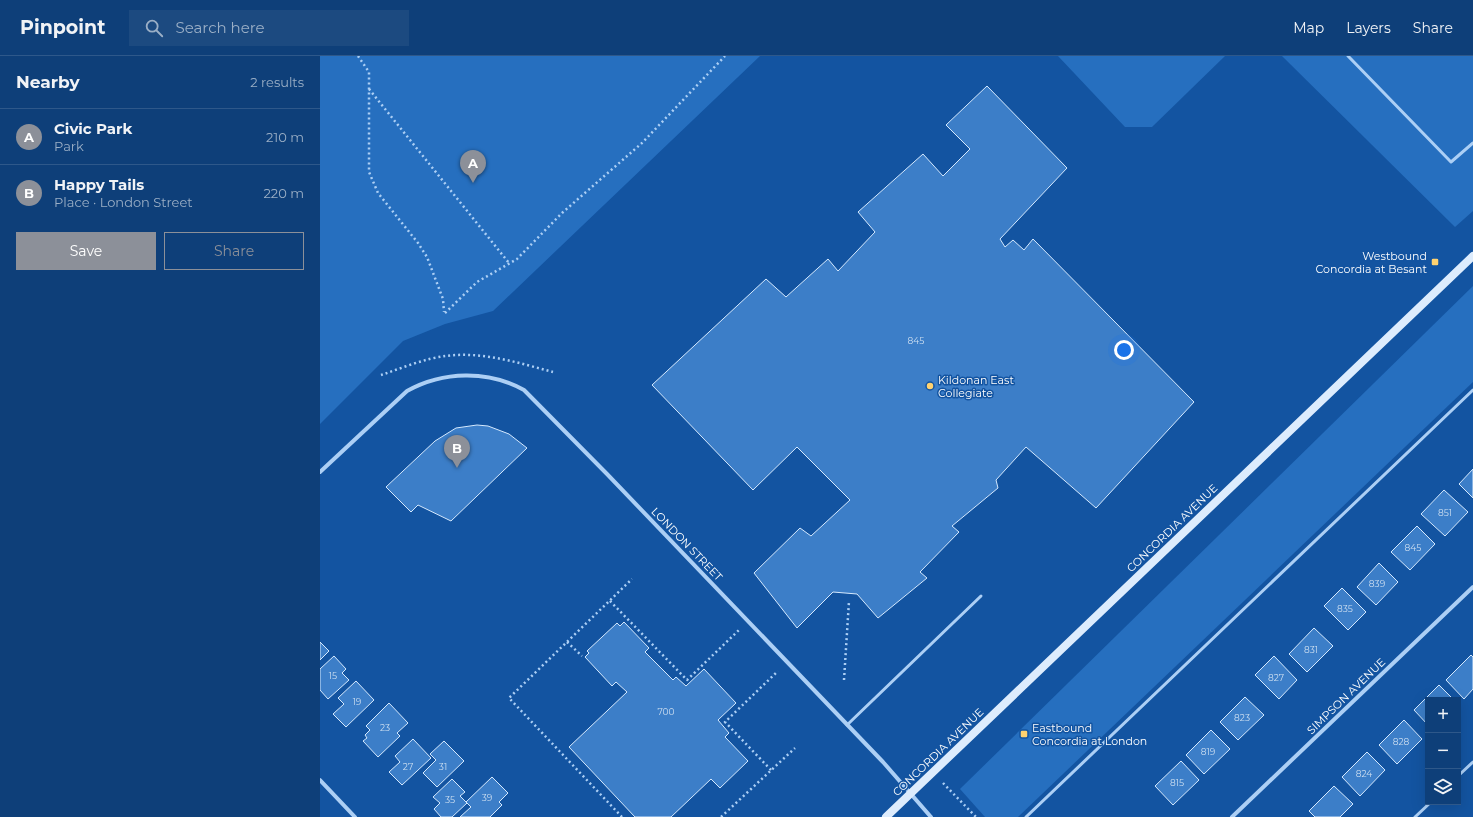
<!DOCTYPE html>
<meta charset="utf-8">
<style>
:root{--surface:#0e3f79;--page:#1c4a80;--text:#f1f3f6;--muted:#9bafc6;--line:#2e588a;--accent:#8c9099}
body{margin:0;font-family:Montserrat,sans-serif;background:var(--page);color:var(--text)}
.controls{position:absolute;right:12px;bottom:12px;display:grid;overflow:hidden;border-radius:0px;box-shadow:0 4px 16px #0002}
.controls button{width:36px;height:36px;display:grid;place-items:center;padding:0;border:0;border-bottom:1px solid var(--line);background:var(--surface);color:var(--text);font:20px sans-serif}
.you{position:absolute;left:804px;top:294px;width:14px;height:14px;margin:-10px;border:3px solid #fff;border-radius:50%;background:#1a73e8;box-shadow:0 0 0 6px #1a73e833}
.badge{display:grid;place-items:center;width:26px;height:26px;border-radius:50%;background:var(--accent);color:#fff;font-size:13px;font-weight:700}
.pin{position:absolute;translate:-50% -33px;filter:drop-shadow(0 1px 2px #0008)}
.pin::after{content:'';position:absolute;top:21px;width:14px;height:12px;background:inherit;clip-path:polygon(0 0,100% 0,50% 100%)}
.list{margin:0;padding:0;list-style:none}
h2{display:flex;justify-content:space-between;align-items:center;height:52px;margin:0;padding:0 16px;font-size:17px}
h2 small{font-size:13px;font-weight:400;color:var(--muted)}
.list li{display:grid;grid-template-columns:26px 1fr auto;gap:12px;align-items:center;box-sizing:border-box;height:56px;padding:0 16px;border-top:1px solid var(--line)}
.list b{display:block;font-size:15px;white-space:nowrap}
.list p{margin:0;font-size:13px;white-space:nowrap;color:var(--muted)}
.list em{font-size:13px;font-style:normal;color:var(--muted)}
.actions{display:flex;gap:8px;padding:12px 16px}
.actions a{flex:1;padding:9px 0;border:1px solid var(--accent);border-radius:0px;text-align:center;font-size:14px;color:var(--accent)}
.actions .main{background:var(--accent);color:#fff}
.icon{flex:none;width:22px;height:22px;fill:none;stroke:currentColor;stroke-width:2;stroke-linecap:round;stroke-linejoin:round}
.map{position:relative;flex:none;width:1153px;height:761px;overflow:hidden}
header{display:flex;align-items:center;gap:24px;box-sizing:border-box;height:56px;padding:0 20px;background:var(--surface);border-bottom:1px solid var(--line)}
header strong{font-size:19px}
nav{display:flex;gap:22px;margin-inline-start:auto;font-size:14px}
.search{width:280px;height:36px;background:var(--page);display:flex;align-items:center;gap:10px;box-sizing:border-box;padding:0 14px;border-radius:0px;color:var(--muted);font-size:15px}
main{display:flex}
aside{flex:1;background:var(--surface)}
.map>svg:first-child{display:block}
</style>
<header>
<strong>Pinpoint</strong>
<div class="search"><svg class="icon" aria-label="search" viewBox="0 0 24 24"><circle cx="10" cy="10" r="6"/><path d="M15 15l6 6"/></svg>Search here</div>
<nav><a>Map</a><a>Layers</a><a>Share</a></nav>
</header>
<main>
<aside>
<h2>Nearby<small>2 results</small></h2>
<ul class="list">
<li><span class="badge">A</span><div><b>Civic Park</b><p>Park</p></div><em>210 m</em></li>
<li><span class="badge">B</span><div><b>Happy Tails</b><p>Place · London Street</p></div><em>220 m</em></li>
</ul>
<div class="actions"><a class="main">Save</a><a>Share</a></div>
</aside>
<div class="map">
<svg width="1153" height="761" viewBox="0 0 1153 761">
<rect width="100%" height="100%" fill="#1354a1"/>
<!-- green -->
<g fill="#266fbf">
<path d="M0 0H440L173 255 125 268 83 285 0 368Z"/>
<path d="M738 0H905L832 71H805Z"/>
<path d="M962 0H1153V155L1135 171Z"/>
<path d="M1153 230V326L698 761H665L640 733Z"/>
</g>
<!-- building -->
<g fill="#3c7ec8" stroke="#d5e9fe">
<path d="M667 30 747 112 680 183 685 191 693 184 704 194 713 183 874 346 776 452 706 391 676 424 678 432 632 470 639 476 600 516 607 522 558 562 537 538 513 536 477 572 434 517 480 472 491 480 530 444 477 391 433 434 332 329 446 223 466 241 508 203 518 215 555 176 538 156 603 98 623 120 650 93 626 69Z"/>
<path d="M157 369 168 370 189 378 207 392 131 465 98 449 91 456 66 431 115 385 136 372Z"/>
<path d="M1153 413V442L1139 428Z"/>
<path d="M1124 434 1148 456 1125 480 1101 458Z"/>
<path d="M1097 470 1115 488 1090 514 1071 496Z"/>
<path d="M1059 507 1078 526 1056 549 1037 531Z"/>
<path d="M1022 532 1046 556 1028 574 1004 550Z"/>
<path d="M304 566 329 592 325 596 353 624 356 621 366 630 384 613 416 647 398 664 409 677 405 681 428 705 400 732 391 723 351 761H315L249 691 307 636 296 626 292 630 265 601 269 597 267 595 297 567 300 570Z"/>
<path d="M994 572 1013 590 987 616 969 598Z"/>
<path d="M0 586 9 595 0 604Z"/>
<path d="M1151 599 1153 601V633L1144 643 1126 624Z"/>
<path d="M14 600 26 613 22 617 29 624 8 643 0 634V613Z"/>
<path d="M954 600 977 624 959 643 935 619Z"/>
<path d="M36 625 54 644 26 671 13 658 24 648 18 642Z"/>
<path d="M1119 629 1134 644H1108V669L1094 654Z"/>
<path d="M925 641 944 659 918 684 900 666Z"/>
<path d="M69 647 88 667 77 677 80 680 58 701 43 685 47 682 45 679 50 674 46 670Z"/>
<path d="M1084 664 1102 683 1077 708 1059 689Z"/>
<path d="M891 674 910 693 884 718 866 699Z"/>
<path d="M93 683 111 702 82 729 69 716 80 706 75 700Z"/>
<path d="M124 685 144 705 117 731 103 717 116 704 110 698Z"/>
<path d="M1047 696 1065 714 1040 740 1022 721Z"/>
<path d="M861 705 879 724 853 749 835 730Z"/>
<path d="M172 721 188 737 179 746 182 749 170 761H140L151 751 146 746Z"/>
<path d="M132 723 145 736 140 740 147 747 132 761H121L114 753 120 747 113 741Z"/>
<path d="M1014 730 1033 748 1020 761H995L989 755Z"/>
</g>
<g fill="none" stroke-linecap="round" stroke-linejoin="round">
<!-- path -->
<g stroke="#accff5" stroke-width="2.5" stroke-dasharray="2 3" stroke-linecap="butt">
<path d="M38 0 49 16V116L58 137 98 187 107 201 123 243 124 256"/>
<path d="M49 33 189 207"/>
<path d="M125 257 157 226 197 203 242 157 322 87 405 0"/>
<path d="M61 319C82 312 106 302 126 300 162 295 199 307 233 316"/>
<path d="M290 545 367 624 419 574"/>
<path d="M247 586 262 600"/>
<path d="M524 624 529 545"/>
<path d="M451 714 405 666 458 615"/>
<path d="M623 727 656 761"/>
<path d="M302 761 189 642 312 523"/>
<path d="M401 761 475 692"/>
</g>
<!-- lane -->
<g stroke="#accff5" stroke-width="3">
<path d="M1028 0 1131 106 1153 87"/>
<path d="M527 669 661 540"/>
<path d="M1138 720 1153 706"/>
<path d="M706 761 1153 334"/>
<path d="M1095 761 1111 746"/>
</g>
<!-- street -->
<g stroke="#accff5" stroke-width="4">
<path d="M0 416 87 335C123 315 168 314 204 334L287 418 563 706 611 761"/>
<path d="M0 724 35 761"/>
<path d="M912 761 1153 531"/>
</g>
<!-- secondary -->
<path stroke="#ddecfd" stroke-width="8" d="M566 761 1153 200"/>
</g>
<!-- markers -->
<g fill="#ffd270" stroke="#1354a1" stroke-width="1.5">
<rect x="1111" y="202" width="8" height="8" rx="2"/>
<circle cx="610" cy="330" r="4"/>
<rect x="700" y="674" width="8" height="8" rx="2"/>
</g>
<g text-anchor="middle" stroke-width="3" stroke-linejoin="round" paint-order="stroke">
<!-- number labels -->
<g font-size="9" fill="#cedff1">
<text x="596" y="288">845</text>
<text x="1125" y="460">851</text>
<text x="1093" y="495">845</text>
<text x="1057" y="531">839</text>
<text x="1025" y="556">835</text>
<text x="991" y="597">831</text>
<text x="13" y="623">15</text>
<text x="956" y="625">827</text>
<text x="37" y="649">19</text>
<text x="346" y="659">700</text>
<text x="922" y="665">823</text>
<text x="65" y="675">23</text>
<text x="1081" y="689">828</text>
<text x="888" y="699">819</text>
<text x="88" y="714">27</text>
<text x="123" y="714">31</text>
<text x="1044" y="721">824</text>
<text x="857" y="730">815</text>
<text x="167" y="745">39</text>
<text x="130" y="747">35</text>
</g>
<!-- poi labels -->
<g font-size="11" fill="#fff" stroke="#1354a1" text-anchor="start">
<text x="1107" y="204" text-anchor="end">Westbound<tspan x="1107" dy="13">Concordia at Besant</tspan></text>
<text x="618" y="328">Kildonan East<tspan x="618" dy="13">Collegiate</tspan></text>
<text x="712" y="676">Eastbound<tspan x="712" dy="13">Concordia at London</tspan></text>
</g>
<!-- street labels -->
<g font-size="11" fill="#fff" stroke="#1354a1">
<text transform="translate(852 472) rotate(-44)" y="4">CONCORDIA AVENUE</text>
<text transform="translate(367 488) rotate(46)" y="4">LONDON STREET</text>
<text transform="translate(1026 640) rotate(-44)" y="4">SIMPSON AVENUE</text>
<text transform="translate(618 696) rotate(-44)" y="4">CONCORDIA AVENUE</text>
</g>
</g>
</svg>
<div class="controls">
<button>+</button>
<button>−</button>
<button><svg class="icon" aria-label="layers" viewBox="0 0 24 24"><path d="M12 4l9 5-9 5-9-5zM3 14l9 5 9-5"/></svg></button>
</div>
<div class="you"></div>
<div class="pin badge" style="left:153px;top:127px">A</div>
<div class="pin badge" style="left:137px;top:412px">B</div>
</div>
</main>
